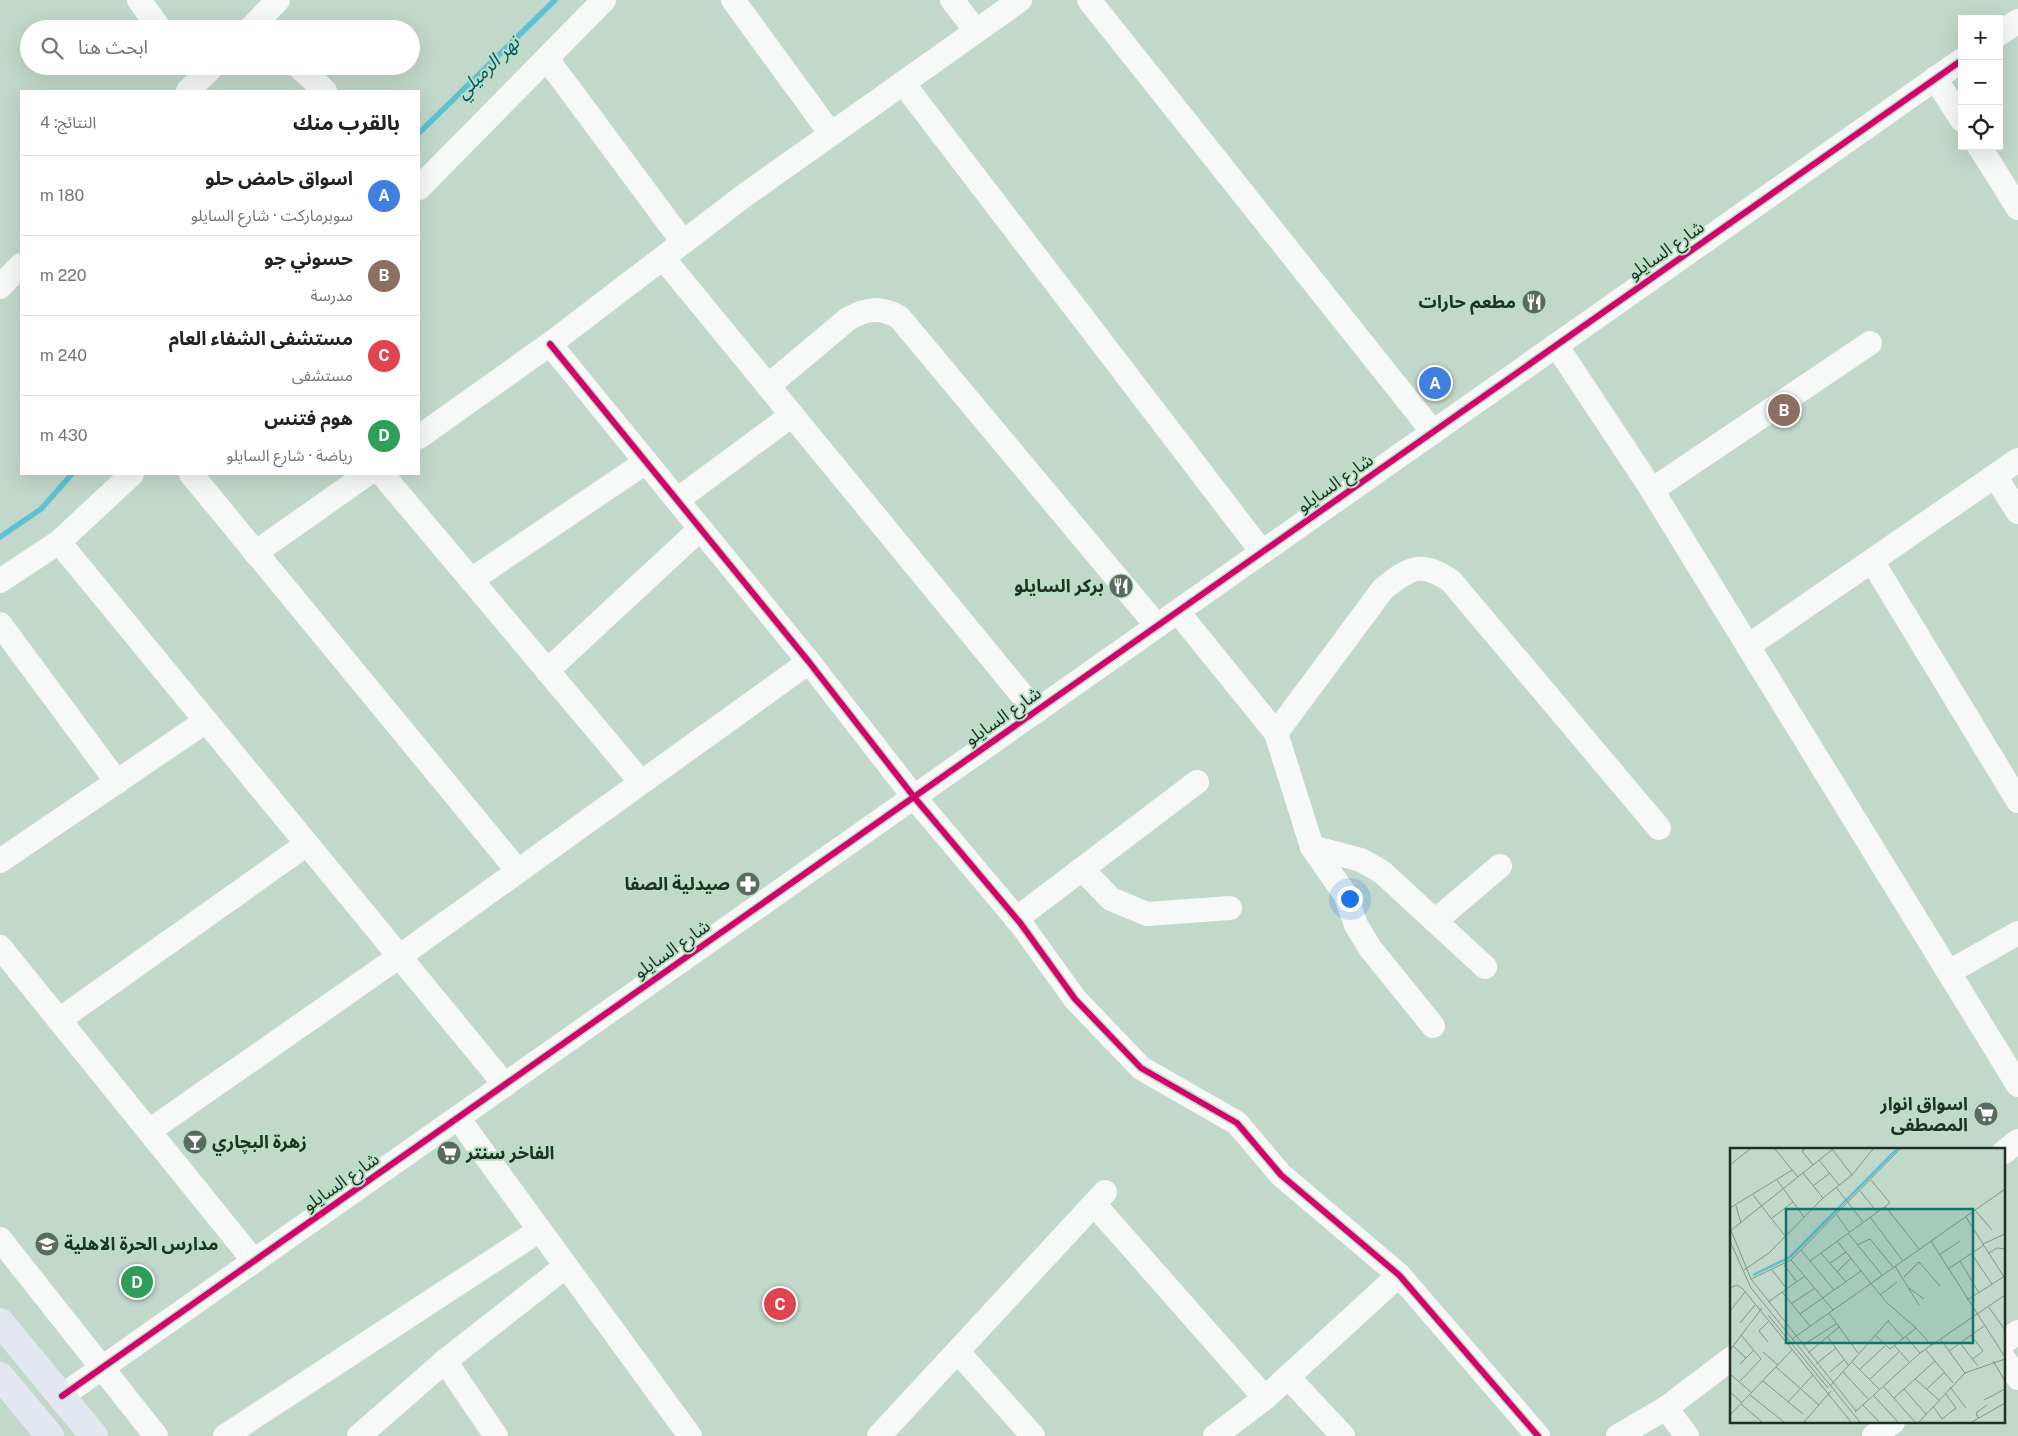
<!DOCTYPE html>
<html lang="ar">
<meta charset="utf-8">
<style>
:root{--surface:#fff;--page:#f6f6f6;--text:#202124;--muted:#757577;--line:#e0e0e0;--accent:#596b5f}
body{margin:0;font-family:"Public Sans","Noto Sans Arabic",sans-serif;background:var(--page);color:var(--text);direction:rtl}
.controls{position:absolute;right:15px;top:15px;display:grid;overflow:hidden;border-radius:0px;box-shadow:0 5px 20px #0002}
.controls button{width:45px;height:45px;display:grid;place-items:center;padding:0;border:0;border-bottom:1px solid var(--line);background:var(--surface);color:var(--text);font:25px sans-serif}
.you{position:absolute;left:1349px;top:898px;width:18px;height:18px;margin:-12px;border:4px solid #fff;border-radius:50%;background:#1a73e8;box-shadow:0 0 0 8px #1a73e833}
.badge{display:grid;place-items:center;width:32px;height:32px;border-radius:50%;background:var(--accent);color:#fff;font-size:16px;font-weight:700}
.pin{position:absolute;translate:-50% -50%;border:2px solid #fff;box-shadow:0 1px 5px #0006}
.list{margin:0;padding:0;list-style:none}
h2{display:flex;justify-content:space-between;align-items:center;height:65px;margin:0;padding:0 20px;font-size:21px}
h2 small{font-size:16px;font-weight:400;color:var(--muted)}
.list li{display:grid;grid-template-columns:32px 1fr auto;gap:15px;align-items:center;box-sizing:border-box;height:80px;padding:0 20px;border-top:1px solid var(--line)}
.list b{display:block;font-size:19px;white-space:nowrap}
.list p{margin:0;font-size:16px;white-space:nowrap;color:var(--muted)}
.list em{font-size:16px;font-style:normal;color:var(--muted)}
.icon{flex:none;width:28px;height:28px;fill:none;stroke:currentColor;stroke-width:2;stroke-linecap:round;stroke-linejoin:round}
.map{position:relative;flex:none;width:2018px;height:1436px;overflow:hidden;direction:ltr}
.search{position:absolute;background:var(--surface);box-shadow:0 5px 20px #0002;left:20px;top:20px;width:400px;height:55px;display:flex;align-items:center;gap:12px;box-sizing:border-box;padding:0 18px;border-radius:28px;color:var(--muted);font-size:19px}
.panel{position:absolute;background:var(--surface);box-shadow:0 5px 20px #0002;left:20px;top:90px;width:400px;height:385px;border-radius:0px;direction:rtl}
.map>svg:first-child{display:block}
</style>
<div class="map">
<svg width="2018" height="1436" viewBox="0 0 2018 1436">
<rect width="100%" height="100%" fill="#c2d8ca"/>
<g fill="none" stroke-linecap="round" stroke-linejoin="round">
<!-- stream -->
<g stroke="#5cc2d2" stroke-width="5.5">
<path d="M419 133 555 0"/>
<path d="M0 537 41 509 72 474"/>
</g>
<!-- minor -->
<g stroke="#f6f9f7" stroke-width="24">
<path d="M139 0 160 29"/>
<path d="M733 0 831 134"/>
<path d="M952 0 976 31"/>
<path d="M1089 0 1433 432"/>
<path d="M250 29 278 0"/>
<path d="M1999 34 2018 21"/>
<path d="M547 59 683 242"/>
<path d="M298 66 325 91"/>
<path d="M1935 78 1962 120"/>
<path d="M903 83 1262 552"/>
<path d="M188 91 213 66"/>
<path d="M1979 146 2018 208"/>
<path d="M419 188 604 0"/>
<path d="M663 258 1036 712"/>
<path d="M0 287 21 265"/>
<path d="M550 344 809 662 914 797 1021 924 1075 999 1141 1068 1237 1123 1281 1175 1399 1275 1538 1436"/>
<path d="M1556 345 1652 490 2018 1085"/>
<path d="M768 386 848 319C867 308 880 307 899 317L1157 626"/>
<path d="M419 437 550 344 745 195 1020 0"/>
<path d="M191 474 518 871"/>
<path d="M382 474 641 782"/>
<path d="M1995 476 2018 512"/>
<path d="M1652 490 1870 343"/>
<path d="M677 500 792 415"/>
<path d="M59 542 505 1085"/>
<path d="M255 553 367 474"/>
<path d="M1872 561 2018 801"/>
<path d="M471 580 646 462"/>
<path d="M0 581 59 542 132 474"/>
<path d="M1178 612 1276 733 1312 847 1345 894 1356 925 1370 948 1433 1026"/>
<path d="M0 624 117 782"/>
<path d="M1748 646 2018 460"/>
<path d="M547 671 700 529"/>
<path d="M1276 733 1383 589C1409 568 1421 560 1451 581L1659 828"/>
<path d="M1312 847 1361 860 1382 872 1485 967"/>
<path d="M0 861 206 721"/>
<path d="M1082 869 1111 899 1147 914 1230 908"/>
<path d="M1016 919 1197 782"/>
<path d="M1435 921 1500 866"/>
<path d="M0 947 254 1261"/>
<path d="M1949 972 2018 933"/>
<path d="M59 1020 307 844"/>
<path d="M458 1118 690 1436"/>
<path d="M149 1131 400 956 809 662"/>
<path d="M2004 1152 2018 1141"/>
<path d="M1094 1204 1265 1398"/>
<path d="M0 1239 156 1436"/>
<path d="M2004 1342 2018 1332"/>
<path d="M958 1352 1033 1436"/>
<path d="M2004 1359 2018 1378"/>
<path d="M445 1361 496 1436"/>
<path d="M1288 1377 1343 1436"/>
<path d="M62 1396 1962 60"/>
<path d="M1666 1408 1687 1436"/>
<path d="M225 1436 540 1230"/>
<path d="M359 1436 445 1361 566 1266"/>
<path d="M879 1436 1105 1192"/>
<path d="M1215 1436 1265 1398 1399 1275"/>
<path d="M1618 1436 1666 1408 1732 1358"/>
<path d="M1874 1436 1893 1422"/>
</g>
<!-- major -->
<g stroke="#e3e7ef" stroke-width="28">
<path d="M0 1322 94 1436"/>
<path d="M0 1376 50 1436"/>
</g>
<defs>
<g id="cycleway">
<path d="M550 344 809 662 914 797 1021 924 1075 999 1141 1068 1237 1123 1281 1175 1399 1275 1538 1436"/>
<path d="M62 1396 1962 60"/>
</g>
</defs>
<!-- cycleway casing -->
<use href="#cycleway" stroke="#b9e1c6" stroke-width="9"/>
<!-- cycleway -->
<use href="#cycleway" stroke="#d6006c" stroke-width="6"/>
</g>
<!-- icons -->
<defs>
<symbol id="restaurant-disc" viewBox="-11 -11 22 22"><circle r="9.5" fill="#596b5f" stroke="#b9e1c6"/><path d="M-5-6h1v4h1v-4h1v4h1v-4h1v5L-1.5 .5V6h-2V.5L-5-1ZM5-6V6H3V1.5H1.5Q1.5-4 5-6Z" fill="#fff"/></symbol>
<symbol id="pharmacy-disc" viewBox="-11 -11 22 22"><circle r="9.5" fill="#596b5f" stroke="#b9e1c6"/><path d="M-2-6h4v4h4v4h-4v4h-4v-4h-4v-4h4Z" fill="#fff"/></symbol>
<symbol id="supermarket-disc" viewBox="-11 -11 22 22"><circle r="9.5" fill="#596b5f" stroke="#b9e1c6"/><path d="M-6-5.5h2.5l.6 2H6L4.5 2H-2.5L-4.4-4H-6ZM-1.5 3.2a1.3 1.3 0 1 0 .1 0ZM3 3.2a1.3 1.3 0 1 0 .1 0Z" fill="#fff"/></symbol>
<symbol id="bar-disc" viewBox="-11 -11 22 22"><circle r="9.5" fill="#596b5f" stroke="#b9e1c6"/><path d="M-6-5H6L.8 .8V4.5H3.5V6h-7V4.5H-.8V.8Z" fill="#fff"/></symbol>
<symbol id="school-disc" viewBox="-11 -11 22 22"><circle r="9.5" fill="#596b5f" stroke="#b9e1c6"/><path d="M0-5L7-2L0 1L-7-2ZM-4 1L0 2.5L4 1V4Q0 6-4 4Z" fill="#fff"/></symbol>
</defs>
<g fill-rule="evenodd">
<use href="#restaurant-disc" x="1520" y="288" width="28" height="28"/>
<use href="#restaurant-disc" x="1107" y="572" width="28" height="28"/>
<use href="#pharmacy-disc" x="734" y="870" width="28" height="28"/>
<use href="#supermarket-disc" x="1972" y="1100" width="28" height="28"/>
<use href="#bar-disc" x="181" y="1128" width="28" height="28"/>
<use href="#supermarket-disc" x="435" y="1139" width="28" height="28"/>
<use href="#school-disc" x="33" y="1230" width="28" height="28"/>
</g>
<g text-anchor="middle" stroke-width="4" stroke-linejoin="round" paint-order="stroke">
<!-- street labels -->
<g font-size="18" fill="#203025" stroke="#b9e1c6">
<text transform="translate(1666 250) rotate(-35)" y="6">شارع السايلو</text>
<text transform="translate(1335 483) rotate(-35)" y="6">شارع السايلو</text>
<text transform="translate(1003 716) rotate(-35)" y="6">شارع السايلو</text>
<text transform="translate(672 949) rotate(-35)" y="6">شارع السايلو</text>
<text transform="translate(341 1182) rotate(-35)" y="6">شارع السايلو</text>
</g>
<!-- poi labels -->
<g font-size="18" font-weight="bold" fill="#203025" stroke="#b9e1c6" text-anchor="end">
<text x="1516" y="308">مطعم حارات</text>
<text x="1104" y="592">بركر السايلو</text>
<text x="730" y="890">صيدلية الصفا</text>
<text x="1968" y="1110">اسواق انوار<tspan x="1968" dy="21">المصطفى</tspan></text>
<text x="212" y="1148" text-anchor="start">زهرة البچاري</text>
<text x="466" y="1159" text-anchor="start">الفاخر سنتر</text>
<text x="64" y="1250" text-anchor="start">مدارس الحرة الاهلية</text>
</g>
<!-- water labels -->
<g font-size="19" font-style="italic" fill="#065463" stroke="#b9e1c6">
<text transform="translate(487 67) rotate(-44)" y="7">نهر الرميلي</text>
</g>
</g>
<!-- overview -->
<g transform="translate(1730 1148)">
<rect width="275" height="275" fill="#c2d8ca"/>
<path fill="none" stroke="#5cc2d2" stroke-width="2.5" d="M23 127 60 109 167 1"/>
<path fill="none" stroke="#819588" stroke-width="1" d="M45 1 68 29M75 1 72 3 83 17M102 1 122 27M89 12 109 37M0 17 20 1M73 25 93 50M47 32 74 69M83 38 100 25M106 39 133 74M130 43 147 64M23 47 55 88M6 58 11 75M155 58 189 101M0 60 62 22M245 62 262 82M107 67 119 84M140 69 173 113M236 69 274 129M42 70 63 54M0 80 21 131 126 263M0 83 103 1M118 85 152 127M0 93 21 140 130 274M107 93 156 154 186 180 202 198M201 93 275 209M253 96 275 86M127 97 140 91 163 119M71 102 104 142M91 105 116 134M241 105 262 136M259 105 267 100 275 101M209 107 230 93M61 112 103 162M80 113 160 55 141 32M230 113 249 145M100 115 116 104M54 117 67 134M165 118 189 157M218 121 254 97M14 122 39 105 93 50 122 27 143 1M42 122 57 141M107 124 121 110M174 129 189 114 210 138M21 131 61 112 170 1M0 140 7 137 13 141 121 274M179 140 194 151M52 144 80 178M150 147 167 134M237 152 275 128M38 154 75 128M61 156 85 140M258 158 275 182M0 163 15 144M99 165 128 205M70 166 131 123M38 167 98 240M158 173 174 191M10 175 25 157M145 187 160 201 186 180M241 187 253 203 243 211M97 188 119 218M176 189 190 205M62 191 275 41M211 192 235 225M38 194 29 183 38 174M230 195 248 218M73 197 106 176M3 198 16 210M165 198 179 214M0 202 32 160M196 202 223 235M219 203 254 178M33 204 48 217M78 205 109 179M263 213 275 233M122 214 150 242M10 216 24 202M86 216 106 200M46 219 89 257M130 221 155 198M100 224 114 212M113 224 139 252M0 226 22 245M185 231 209 252M139 232 169 204M10 233 31 211 11 187M33 233 73 266M101 237 159 172M154 239 185 274M220 239 236 260M174 241 196 266M197 241 215 224M0 244 12 255M20 247 54 274M144 248 168 274M164 250 205 213M254 252 275 241M58 254 83 227M11 256 32 274M133 257 149 274M203 258 212 271 226 260 215 245M125 264 190 205 275 147M0 267 62 202M248 270 246 265 257 257M74 274 101 243M189 274 235 225 275 211M242 274 275 255"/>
<path fill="#0f766e" fill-opacity="0.15" stroke="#0f766e" stroke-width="2.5" d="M56 61H243V195H56Z"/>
<rect width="275" height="275" fill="none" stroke="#203025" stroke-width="2.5"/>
</g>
</svg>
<div class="controls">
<button>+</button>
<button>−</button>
<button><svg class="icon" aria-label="locate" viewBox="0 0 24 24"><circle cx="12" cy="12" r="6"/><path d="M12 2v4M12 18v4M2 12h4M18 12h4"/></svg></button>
</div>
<div class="you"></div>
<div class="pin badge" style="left:1435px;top:383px;background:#3f7fe0">A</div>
<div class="pin badge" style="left:1784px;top:410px;background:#8d6e63">B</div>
<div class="pin badge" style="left:780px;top:1304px;background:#e0444e">C</div>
<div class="pin badge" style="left:137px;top:1282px;background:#2e9e5b">D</div>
<div class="search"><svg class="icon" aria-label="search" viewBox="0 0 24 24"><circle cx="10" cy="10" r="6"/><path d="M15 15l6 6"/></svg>ابحث هنا</div>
<section class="panel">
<h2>بالقرب منك<small>النتائج: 4</small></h2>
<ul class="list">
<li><span class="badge" style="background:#3f7fe0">A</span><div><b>اسواق حامض حلو</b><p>سوبرماركت · شارع السايلو</p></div><em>180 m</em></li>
<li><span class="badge" style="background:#8d6e63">B</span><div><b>حسوني جو</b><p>مدرسة</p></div><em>220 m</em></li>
<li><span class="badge" style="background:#e0444e">C</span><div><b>مستشفى الشفاء العام</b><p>مستشفى</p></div><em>240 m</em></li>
<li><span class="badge" style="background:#2e9e5b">D</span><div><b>هوم فتنس</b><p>رياضة · شارع السايلو</p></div><em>430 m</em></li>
</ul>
</section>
</div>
